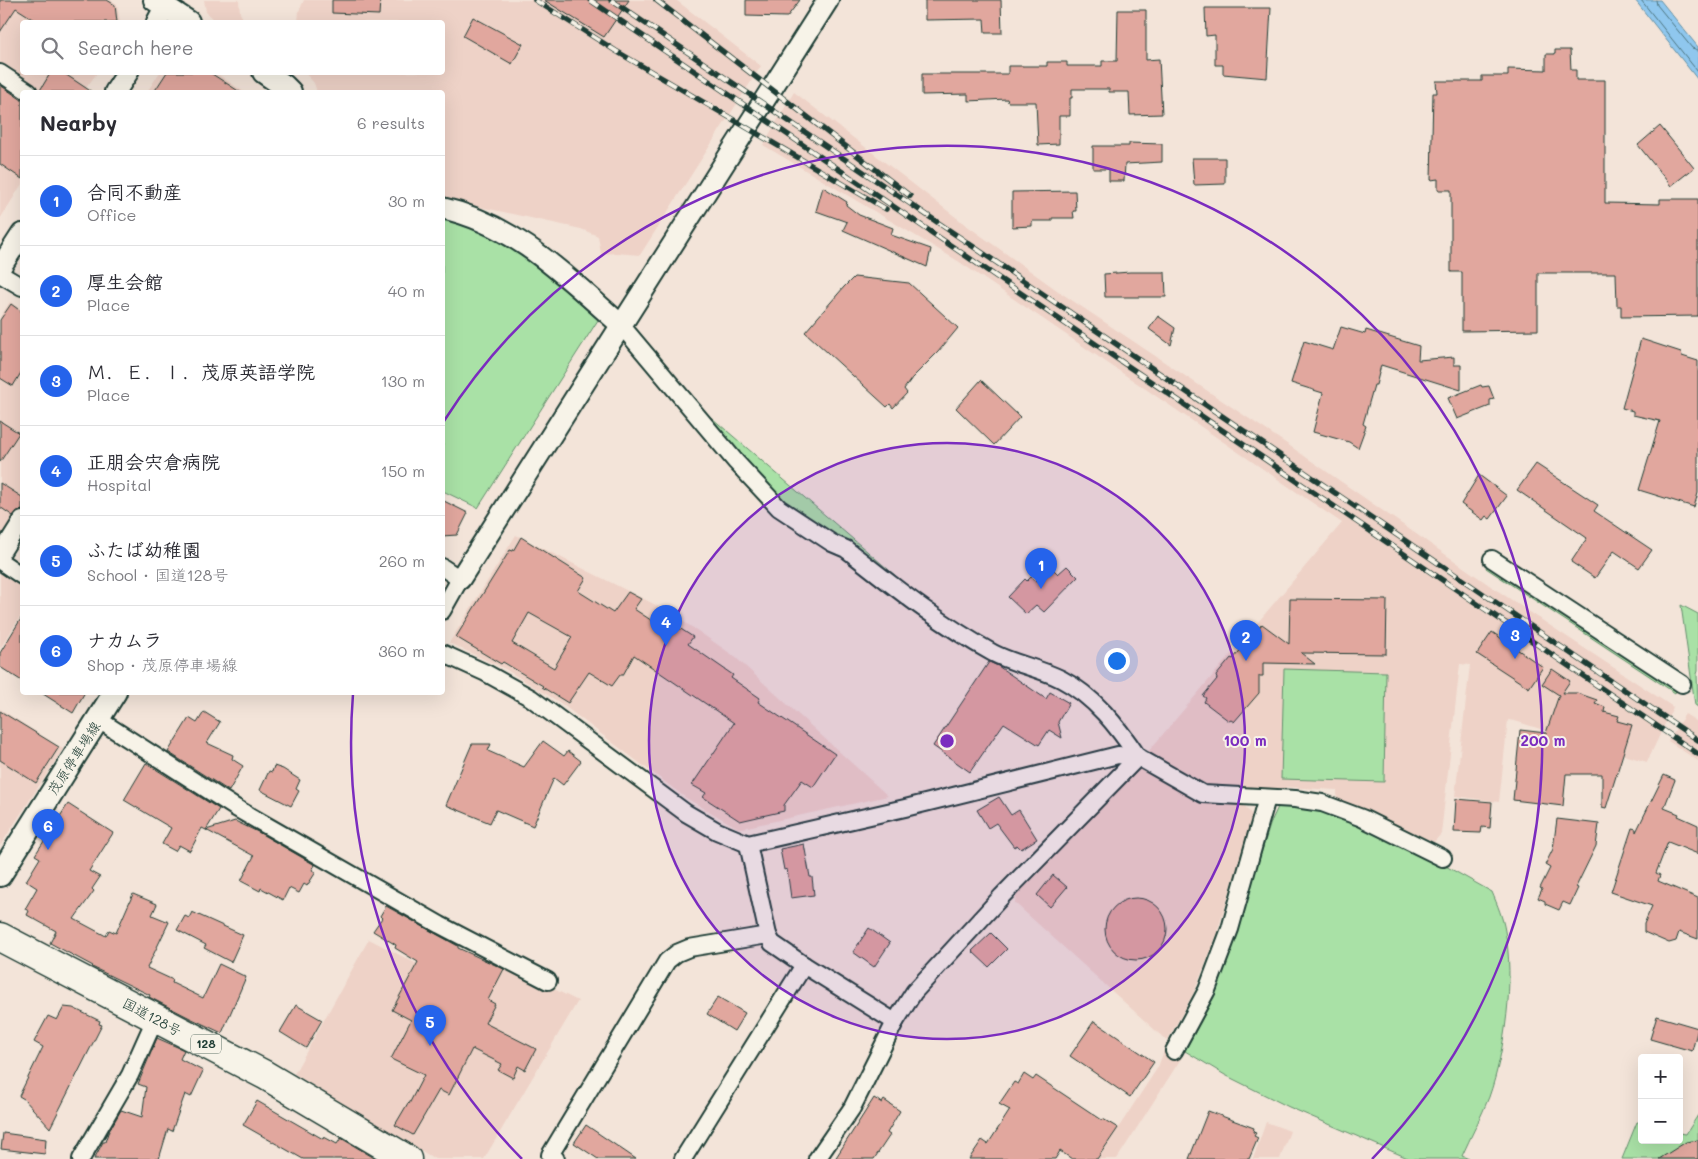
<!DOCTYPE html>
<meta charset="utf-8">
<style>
:root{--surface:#fff;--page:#f2f2f3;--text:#2b2b33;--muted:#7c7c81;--line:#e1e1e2;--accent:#2563eb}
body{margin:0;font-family:Mali,"Klee One",sans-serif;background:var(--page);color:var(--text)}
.controls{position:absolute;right:15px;bottom:15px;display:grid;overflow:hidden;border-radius:5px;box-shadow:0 5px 20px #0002}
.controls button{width:45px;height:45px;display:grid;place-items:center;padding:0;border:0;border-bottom:1px solid var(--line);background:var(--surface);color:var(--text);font:25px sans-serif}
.you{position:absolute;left:1116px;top:660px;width:18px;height:18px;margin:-12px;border:4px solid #fff;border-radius:50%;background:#1a73e8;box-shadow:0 0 0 8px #1a73e833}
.badge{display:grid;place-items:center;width:32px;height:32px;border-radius:50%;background:var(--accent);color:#fff;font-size:16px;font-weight:700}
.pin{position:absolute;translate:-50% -41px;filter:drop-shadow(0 1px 2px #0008)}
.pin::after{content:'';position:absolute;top:26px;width:18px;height:15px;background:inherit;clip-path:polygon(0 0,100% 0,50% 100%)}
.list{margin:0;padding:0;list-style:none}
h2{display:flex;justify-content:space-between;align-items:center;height:65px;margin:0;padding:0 20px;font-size:21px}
h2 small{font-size:16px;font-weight:400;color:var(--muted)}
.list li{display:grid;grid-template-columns:32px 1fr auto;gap:15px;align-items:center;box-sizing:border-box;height:90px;padding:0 20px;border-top:1px solid var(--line)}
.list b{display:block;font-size:19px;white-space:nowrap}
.list p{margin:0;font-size:16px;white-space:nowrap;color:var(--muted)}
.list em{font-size:16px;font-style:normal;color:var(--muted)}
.icon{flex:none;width:28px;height:28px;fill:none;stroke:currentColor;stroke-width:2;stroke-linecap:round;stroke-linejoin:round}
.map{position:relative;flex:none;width:1698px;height:1159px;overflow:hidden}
.search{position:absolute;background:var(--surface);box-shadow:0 5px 20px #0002;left:20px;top:20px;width:425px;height:55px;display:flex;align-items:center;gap:12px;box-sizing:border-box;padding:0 18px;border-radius:5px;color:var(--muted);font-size:19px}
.panel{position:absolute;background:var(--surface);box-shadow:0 5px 20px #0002;left:20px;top:90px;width:425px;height:605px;border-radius:5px}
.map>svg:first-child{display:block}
</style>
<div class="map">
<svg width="1698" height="1159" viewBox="0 0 1698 1159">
<rect width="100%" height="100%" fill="#f3e4d9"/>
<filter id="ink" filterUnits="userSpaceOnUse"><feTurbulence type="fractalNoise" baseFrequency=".02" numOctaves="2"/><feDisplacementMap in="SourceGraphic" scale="10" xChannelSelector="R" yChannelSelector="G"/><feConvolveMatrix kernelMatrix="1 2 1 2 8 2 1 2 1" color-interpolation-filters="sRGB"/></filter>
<g filter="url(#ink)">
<!-- built -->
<g fill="#eed2c7">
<path d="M0 0H111L117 4 120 22H22V72L97 73 83 92H40L0 66Z"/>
<path d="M204 0H239L240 13 245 22H217L206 12Z"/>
<path d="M304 0H676L761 66 640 255 616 253 601 254 598 236 581 229 443 199 442 92H317L314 83 305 73 442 72V22H298L299 11Z"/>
<path d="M160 72 216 73 244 92H147Z"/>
<path d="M0 80 22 95V184L0 219Z"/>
<path d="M794 92 966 225 1061 293 1290 446 1492 587 1673 707 1647 762 1515 721 1508 720 1499 802 1455 796 1470 665 1460 664 1441 834 1434 842 1360 809 1337 801V790L1286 787V791L1248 790 1247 786H1209L1147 753 1342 523 958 261 763 145Z"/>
<path d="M10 302 22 310V507L0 541V317Z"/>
<path d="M516 535 654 604 695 629 734 656 888 796 743 828H738L686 798 559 702 505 669 449 643Z"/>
<path d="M0 573 22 588V614L0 649Z"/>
<path d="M0 709 63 749 0 846Z"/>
<path d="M1685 714 1698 722V761L1668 741Z"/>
<path d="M1136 765 1193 797 1207 803 1243 804 1253 816 1214 942 1194 992 1167 1041 1015 903 1016 893Z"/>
<path d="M369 939 465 989 484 954 578 1001 484 1159H435L294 1074Z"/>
<path d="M1165 1048 1182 1057 1117 1159H1098L1158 1067Z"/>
<path d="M1266 1122 1290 1131 1280 1159H1253Z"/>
</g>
<!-- green -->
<g fill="#a9e1a6" stroke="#648f6d">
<path d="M442 218 467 224 507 244 547 275 598 320 478 508 443 491Z"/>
<path d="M698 406 939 613 838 537H831L782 503Z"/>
<path d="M1487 565 1676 690 1675 693 1486 568Z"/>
<path d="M1681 605 1698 614V671L1697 674 1698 707 1695 705Z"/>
<path d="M1284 669 1386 672 1384 782 1281 779Z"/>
<path d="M1278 807H1302L1323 811 1362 825 1408 845 1492 892C1497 904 1503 918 1505 931 1515 978 1505 1052 1489 1097 1481 1117 1471 1136 1462 1156L1469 1159H1410L1289 1107 1225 1075 1185 1051 1214 997 1226 965 1271 822Z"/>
<path d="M1698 1115V1159H1622L1637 1122 1642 1123V1140H1679V1133L1686 1134Z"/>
</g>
<!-- water -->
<path fill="#8fc7ee" stroke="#6290a4" d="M1635 0H1660L1698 47V80Z"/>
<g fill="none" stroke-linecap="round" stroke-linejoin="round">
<!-- shore -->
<g stroke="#4c747e" stroke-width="1">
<path d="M1641 0 1698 72"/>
<path d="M1656 0 1657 5 1692 48 1698 50"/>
</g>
</g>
<!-- building -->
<g fill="#e1a79e" stroke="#1f3d34" fill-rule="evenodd">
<path d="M0 0H107L115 5 117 22H38L16 8 0 32Z"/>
<path d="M332 0H380L379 15 332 13Z"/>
<path d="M544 0H629L604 37Z"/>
<path d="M746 0H800L787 17 746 16Z"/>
<path d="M925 0H1001L1002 33H985L984 19 925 20Z"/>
<path d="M1205 8H1271L1267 78 1223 74V65H1215V35L1206 36Z"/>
<path d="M1118 10H1146V60L1159 59 1162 114 1130 115 1129 92H1109V89H1072V98H1070V116H1059V144L1038 145 1036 102H1008L1007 99 968 101V94L922 95V74H1008V66H1047V62H1067V66H1102V61H1117Z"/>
<path d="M473 17 523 44 512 64 463 36Z"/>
<path d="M1555 50H1570L1571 70H1576V80H1605V203L1660 204V199H1698V316L1621 317V306H1617L1616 273H1538V330L1462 331V272H1451V190H1438V179L1431 180 1433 93H1437L1436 81H1482V76H1508V69L1546 70V54H1555Z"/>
<path d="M51 72H62L92 92H39Z"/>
<path d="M167 72H209L240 92H154Z"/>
<path d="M0 85 22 100V179L0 164Z"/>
<path d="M1660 126 1694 168 1671 186 1638 145Z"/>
<path d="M1129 143 1162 144V162L1125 164 1124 181H1109V169H1093V146H1129Z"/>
<path d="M1192 158H1225V184L1194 185Z"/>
<path d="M823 187 847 202 846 205 859 215 893 228 891 235 931 249 927 267 843 230 847 222 816 211Z"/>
<path d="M1075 191 1076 211H1073L1074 218H1052V221H1032V226L1012 227V192Z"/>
<path d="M1130 272H1165L1166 297H1105L1104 274Z"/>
<path d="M854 277 909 283 958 328 938 352 912 378 904 389 907 393 893 408 890 404 887 407 805 332 844 287Z"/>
<path d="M11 304 22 312V371L13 386 0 378V320Z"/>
<path d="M1158 316 1175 328 1171 345 1149 329Z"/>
<path d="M1341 327 1365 334 1366 330 1419 346 1418 360 1454 357V365H1461V390L1381 365 1376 385H1374L1363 424 1366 426 1358 448 1349 442 1313 432 1323 393 1291 383 1304 341 1333 350Z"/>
<path d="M1641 339 1681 352 1682 356 1698 361V493L1694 507 1639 490 1660 421 1633 415V411L1622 408Z"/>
<path d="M981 380 1020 417 994 445 956 408Z"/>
<path d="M1481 385 1482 387 1489 386 1494 399 1490 400V406L1457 419 1448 398Z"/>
<path d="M0 421 19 433 0 462Z"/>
<path d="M1536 464 1598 505 1594 511 1652 550 1639 568 1614 551 1595 578 1571 562 1587 538 1517 490Z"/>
<path d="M1479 475 1507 496 1490 519 1486 516 1483 520 1461 504Z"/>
<path d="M0 483 22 497V510L17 511 13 516 0 507Z"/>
<path d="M442 500 468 513 457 535 442 536Z"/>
<path d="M521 537 586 578 578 591 613 613 628 592 641 599 634 609 663 628 667 620 693 637 688 644 733 675 731 678 760 698 758 702 835 754 813 787 802 780 784 805V811L740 821 703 797 706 793 692 785 734 723 634 655 623 675H620L612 686 589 672 568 703 542 687 543 686 503 662 501 664 456 637 510 550 513 551ZM529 613 572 637 554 668 512 643Z"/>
<path d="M1050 566 1058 574 1067 566 1078 577 1044 612 1036 605 1026 614 1008 597 1025 579 1027 581 1031 577 1036 581Z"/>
<path d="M1290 599 1387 600 1386 654 1301 653 1315 664 1263 663V676H1259V693L1234 722 1231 720 1229 721 1204 702 1206 698 1203 696 1217 679 1216 676 1231 658 1233 659 1262 624 1289 644Z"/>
<path d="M22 617V681L0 667V653Z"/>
<path d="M1492 632 1543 667 1529 688 1477 654Z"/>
<path d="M989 662 998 666 1046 699 1050 692 1069 703 1058 722 1062 738 1049 730 1039 745 1004 723 970 772 933 746Z"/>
<path d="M1552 669 1570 681 1562 693H1577L1597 700 1595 703 1605 707 1604 712 1619 716 1617 721 1632 725 1606 808 1602 807V774H1566L1563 806 1513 800 1520 730 1546 733 1559 695 1542 684Z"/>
<path d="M40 692H85L73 713Z"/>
<path d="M0 711 59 747 36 783 0 760Z"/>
<path d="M204 712 220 722 207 743 233 755 232 759 243 766 229 791 168 752 189 718 197 723Z"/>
<path d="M543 741 564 756 568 751 581 761 563 785 554 778 533 826 496 810 490 823 446 805 472 744H491L488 751 524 767Z"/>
<path d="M146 763 219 809 206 830 202 828 190 851 179 845 175 851 162 844 171 828 124 800Z"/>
<path d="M274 766 283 769 300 780 296 789 299 791 291 806 260 790 269 771 272 772Z"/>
<path d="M1664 775 1675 780 1664 808 1679 814 1678 816 1698 825V854L1668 842 1656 873 1660 875 1658 881 1698 898V939L1679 932 1676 941 1669 943 1644 932V924L1652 906 1611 892 1632 828 1636 829V832Z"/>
<path d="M999 797 1011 815 1019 810 1037 839 1021 849 1017 845 1014 847 996 823 988 828 977 810Z"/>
<path d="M1456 799 1492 802 1490 828 1482 827 1481 833 1454 832Z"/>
<path d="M68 804 113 833 89 871 100 877 92 889 94 891 74 919 106 936 109 930 116 933 133 894 157 904 152 915 169 922 147 968 173 980 172 983 203 998 219 964 246 977 222 1033 190 1018 149 997 150 995 92 967 93 966 50 943 56 931 27 915 29 911 25 909 37 888 26 881 40 858 35 855Z"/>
<path d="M1557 819 1599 824 1596 846 1576 887 1578 888 1570 905 1563 902 1559 910 1545 904V901L1538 898 1542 889 1540 888 1550 868 1545 865 1553 849Z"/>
<path d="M235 821 258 832 315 865 312 870 316 872 307 886 304 884 299 893 289 888 283 900 261 888 260 891 241 881 254 856 206 830Z"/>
<path d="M804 844 810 877H812L814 895 791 898 787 869 784 870 780 849Z"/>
<path d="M1053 875 1067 887 1050 907 1037 895Z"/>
<circle cx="1136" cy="929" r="31"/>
<path d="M386 906 458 946V948L504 969 488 1000 495 1004 485 1023 536 1049 525 1070 518 1066 513 1078 498 1070 502 1064 472 1049 449 1095 439 1090 413 1135 395 1125 408 1103 409 1104 424 1075 391 1059 411 1020 392 1010 418 962 395 948 396 945 373 931 382 918 380 916Z"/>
<path d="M192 912 243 935 231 962 204 948 206 945 177 930 185 916 189 918Z"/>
<path d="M869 928 890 943 874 967 853 952Z"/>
<path d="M991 933 1007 949 989 967 972 951Z"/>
<path d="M718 997 745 1013 734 1031 707 1014Z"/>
<path d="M296 1005 322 1020 306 1048 280 1032Z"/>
<path d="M64 1007 73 1008 100 1021 99 1024 102 1025 50 1128 24 1099 19 1096 43 1047 34 1042 48 1016 57 1020Z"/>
<path d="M1657 1016 1698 1028 1692 1051 1650 1039Z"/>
<path d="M1094 1021 1154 1062 1130 1097 1070 1056Z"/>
<path d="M157 1038 184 1050 180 1059 203 1071 191 1097 185 1094 172 1131 168 1129 159 1159H94L103 1142H105L108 1133 121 1110 142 1117 146 1087 138 1084Z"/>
<path d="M1024 1074 1033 1080 1036 1076 1102 1120 1103 1119 1118 1128 1097 1159H1072L1060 1151 1055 1159H969L982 1140 988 1144 1010 1110 999 1104 1014 1082 1018 1084Z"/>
<path d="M874 1098 882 1103 884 1100 900 1111 887 1133 890 1135 874 1159H835Z"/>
<path d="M257 1101 323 1139 324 1137 337 1144 341 1138 376 1159H303L243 1125Z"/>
<path d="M1208 1111 1254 1128 1253 1132 1256 1133 1254 1136 1258 1138 1249 1159H1189Z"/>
<path d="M586 1125 636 1159H598L574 1143Z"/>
<path d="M3 1133 46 1139 45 1154 1 1149Z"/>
<path d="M1698 1140V1159H1659L1686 1142Z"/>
</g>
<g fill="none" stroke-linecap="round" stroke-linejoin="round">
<defs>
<g id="minor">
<path d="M0 73 29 92"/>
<path d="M0 274 22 287"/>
<path d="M621 325 736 462 779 508 832 543 846 549C893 586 940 624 993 653 1014 664 1039 668 1061 679 1094 696 1118 727 1138 757"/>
<path d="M0 555 22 520"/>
<path d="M1492 559 1682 684"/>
<path d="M0 561 22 576"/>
<path d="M442 567 460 579 442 611"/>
<path d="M442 653 486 673 531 698 686 813 717 831 748 844 905 808 1118 755 1138 757 1203 794 1295 799 1322 803 1362 818 1443 858"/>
<path d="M99 720 236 808 440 925 548 981"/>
<path d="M748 844 768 935"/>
<path d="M1174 1051 1207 990 1230 929 1267 798"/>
<path d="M81 1159 130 1075 155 1019"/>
<path d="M556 1159 550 1155 667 961 677 953 689 948 768 935 772 943 804 965 895 1022"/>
<path d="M683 1159 804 965"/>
<path d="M817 1159 852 1108 895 1022 914 992 1002 896 1138 757"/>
</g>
<g id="tertiary">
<path d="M154 0 165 7 157 22"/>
<path d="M115 92 128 72"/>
<path d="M442 208C517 225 566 277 621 325"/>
<path d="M0 268 22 234"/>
<path d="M460 579 828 0"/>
</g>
<g id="secondary">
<path d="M165 7 188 22"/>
<path d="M264 72 284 86 290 92"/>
<path d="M0 875 115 692"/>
</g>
<path id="trunk" d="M0 937 265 1075 407 1159"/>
</defs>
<!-- minor casing -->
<use href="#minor" stroke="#1f3d34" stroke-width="20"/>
<!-- tertiary casing -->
<use href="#tertiary" stroke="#1f3d34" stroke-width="24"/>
<!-- secondary casing -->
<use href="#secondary" stroke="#1f3d34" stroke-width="26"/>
<!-- trunk casing -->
<use href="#trunk" stroke="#1f3d34" stroke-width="31"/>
<!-- minor -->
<use href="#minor" stroke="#f7f3e8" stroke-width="16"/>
<!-- tertiary -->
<use href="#tertiary" stroke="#f7f3e8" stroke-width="20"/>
<!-- secondary -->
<use href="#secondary" stroke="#f7f3e8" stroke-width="22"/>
<!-- trunk -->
<use href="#trunk" stroke="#f7f3e8" stroke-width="28"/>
<defs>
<g id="rail">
<path d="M535 0 616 51 886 209"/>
<path d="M590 0 1698 754"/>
<path d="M611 0 1698 740"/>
<path d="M656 0 910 196"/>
</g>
</defs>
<!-- rail casing -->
<use href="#rail" stroke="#1f3d34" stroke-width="5.5"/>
<!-- rail -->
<use href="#rail" stroke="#f7f3e8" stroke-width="4" stroke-dasharray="11" stroke-linecap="butt"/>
</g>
</g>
<!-- distance rings -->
<circle cx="947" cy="741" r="298" fill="#7b2cbf" fill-opacity=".12"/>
<g fill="none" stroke="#7b2cbf" stroke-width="2.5">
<circle cx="947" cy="741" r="298"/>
<path d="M522 1159A596 596 0 0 1 353 694M444 421A596 596 0 1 1 1372 1159"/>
</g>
<g text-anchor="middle" stroke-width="4" stroke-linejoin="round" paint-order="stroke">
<!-- shield labels -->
<rect fill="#f7f3e8" stroke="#60746a" stroke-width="1" x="191" y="1034.5" width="30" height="19" rx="4"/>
<g font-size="12" font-weight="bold" fill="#1f3d34">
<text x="206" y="1048">128</text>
</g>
<!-- street labels -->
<g font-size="14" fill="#1f3d34" stroke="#f7f3e8">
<text transform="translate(74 758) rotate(-57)" y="5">茂原停車場線</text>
<text transform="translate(152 1017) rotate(28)" y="5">国道128号</text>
</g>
</g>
<circle cx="947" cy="741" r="8" fill="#7b2cbf" stroke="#f7f3e8" stroke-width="2.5"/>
<g font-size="15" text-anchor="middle" font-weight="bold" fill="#7b2cbf" stroke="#f7f3e8" stroke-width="4" stroke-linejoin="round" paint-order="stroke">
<text x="1245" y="746">100 m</text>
<text x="1543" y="746">200 m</text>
</g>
</svg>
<div class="controls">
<button>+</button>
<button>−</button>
</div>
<div class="you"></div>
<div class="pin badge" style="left:1041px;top:589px">1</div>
<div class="pin badge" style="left:1246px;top:661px">2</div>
<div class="pin badge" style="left:1515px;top:659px">3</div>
<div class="pin badge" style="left:666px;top:646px">4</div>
<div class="pin badge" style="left:430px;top:1046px">5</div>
<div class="pin badge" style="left:48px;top:850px">6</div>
<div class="search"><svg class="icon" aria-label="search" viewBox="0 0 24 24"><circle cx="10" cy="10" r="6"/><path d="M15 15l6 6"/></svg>Search here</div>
<section class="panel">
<h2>Nearby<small>6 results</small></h2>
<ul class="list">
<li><span class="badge">1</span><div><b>合同不動産</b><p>Office</p></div><em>30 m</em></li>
<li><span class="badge">2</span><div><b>厚生会館</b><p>Place</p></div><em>40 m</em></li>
<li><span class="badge">3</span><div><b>Ｍ．Ｅ．Ｉ．茂原英語学院</b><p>Place</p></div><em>130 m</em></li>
<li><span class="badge">4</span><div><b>正朋会宍倉病院</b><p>Hospital</p></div><em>150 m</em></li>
<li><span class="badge">5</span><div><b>ふたば幼稚園</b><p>School · 国道128号</p></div><em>260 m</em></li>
<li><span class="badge">6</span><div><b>ナカムラ</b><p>Shop · 茂原停車場線</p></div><em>360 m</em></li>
</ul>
</section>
</div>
